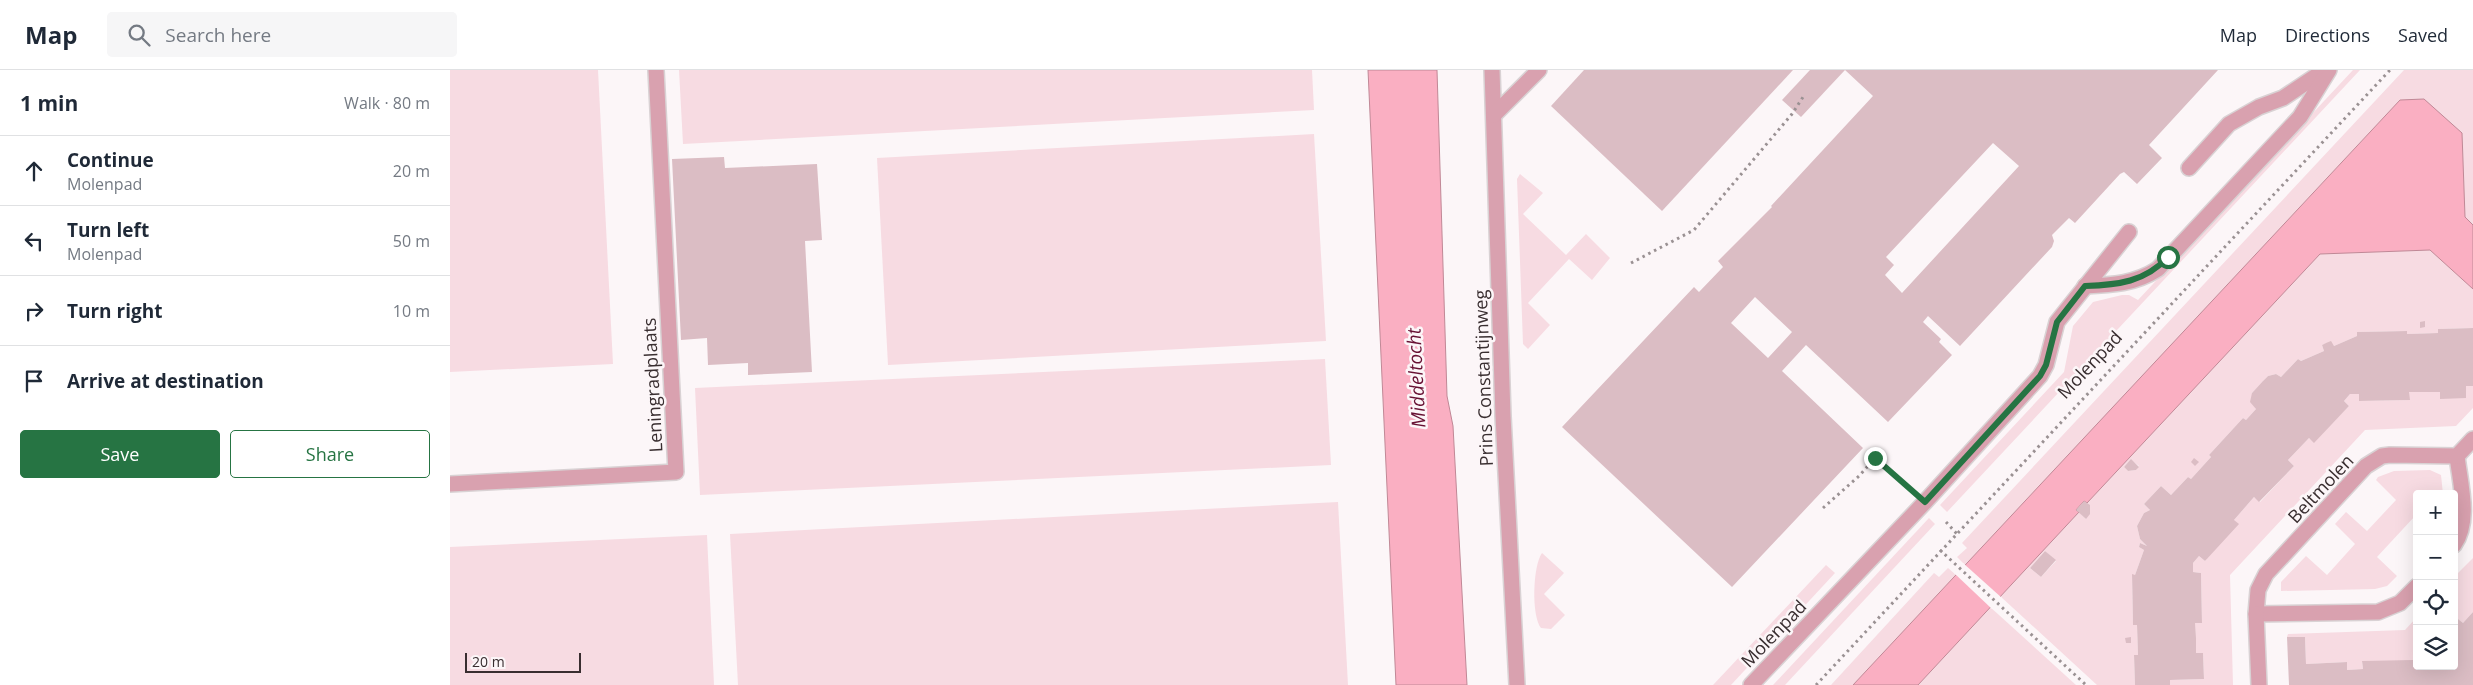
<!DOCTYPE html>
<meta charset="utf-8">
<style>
:root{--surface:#fff;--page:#f6f6f7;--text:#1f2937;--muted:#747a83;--line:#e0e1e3;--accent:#267443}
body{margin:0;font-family:"Open Sans",sans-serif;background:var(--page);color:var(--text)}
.controls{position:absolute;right:15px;bottom:15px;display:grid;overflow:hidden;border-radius:5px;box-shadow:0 5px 20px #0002}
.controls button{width:45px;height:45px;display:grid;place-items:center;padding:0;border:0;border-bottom:1px solid var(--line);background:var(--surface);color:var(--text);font:25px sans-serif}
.scale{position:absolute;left:15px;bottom:12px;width:116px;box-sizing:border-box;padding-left:5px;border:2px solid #392e30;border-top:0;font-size:14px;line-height:18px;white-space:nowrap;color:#392e30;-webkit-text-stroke:4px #fcf6f8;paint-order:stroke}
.stop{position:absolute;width:15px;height:15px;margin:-11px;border:4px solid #267443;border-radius:50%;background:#fff}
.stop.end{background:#267443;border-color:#fff;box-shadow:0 1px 5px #0008}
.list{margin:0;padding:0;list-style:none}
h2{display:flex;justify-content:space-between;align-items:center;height:65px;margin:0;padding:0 20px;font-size:21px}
h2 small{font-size:16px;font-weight:400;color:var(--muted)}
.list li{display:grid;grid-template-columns:32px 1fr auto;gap:15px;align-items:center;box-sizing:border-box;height:70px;padding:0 20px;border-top:1px solid var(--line)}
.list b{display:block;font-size:19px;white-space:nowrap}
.list p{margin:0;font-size:16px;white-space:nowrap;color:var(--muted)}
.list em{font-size:16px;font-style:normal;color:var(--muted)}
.actions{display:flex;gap:10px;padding:15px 20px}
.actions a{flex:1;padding:11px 0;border:1px solid var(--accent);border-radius:5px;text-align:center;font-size:18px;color:var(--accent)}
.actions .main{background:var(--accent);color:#fff}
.icon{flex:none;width:28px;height:28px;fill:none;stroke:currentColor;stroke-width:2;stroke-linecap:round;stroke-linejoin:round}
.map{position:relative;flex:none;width:2023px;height:615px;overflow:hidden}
header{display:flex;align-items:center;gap:30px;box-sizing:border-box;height:70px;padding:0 25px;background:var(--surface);border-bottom:1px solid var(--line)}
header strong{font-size:24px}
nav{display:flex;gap:28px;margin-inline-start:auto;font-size:18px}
.search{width:350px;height:45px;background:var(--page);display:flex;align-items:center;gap:12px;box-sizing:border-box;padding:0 18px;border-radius:5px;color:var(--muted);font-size:19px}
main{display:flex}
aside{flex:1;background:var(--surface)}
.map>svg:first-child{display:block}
</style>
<header>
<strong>Map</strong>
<div class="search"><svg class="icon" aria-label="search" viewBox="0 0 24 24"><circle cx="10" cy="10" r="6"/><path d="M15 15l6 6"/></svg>Search here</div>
<nav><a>Map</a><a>Directions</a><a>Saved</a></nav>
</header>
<main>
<aside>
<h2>1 min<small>Walk · 80 m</small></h2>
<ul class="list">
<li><svg class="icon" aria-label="ahead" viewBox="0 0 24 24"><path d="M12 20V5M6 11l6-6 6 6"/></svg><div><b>Continue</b><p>Molenpad</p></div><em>20 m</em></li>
<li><svg class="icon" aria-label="left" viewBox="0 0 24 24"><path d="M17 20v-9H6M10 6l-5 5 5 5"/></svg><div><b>Turn left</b><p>Molenpad</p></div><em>50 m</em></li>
<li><svg class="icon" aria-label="right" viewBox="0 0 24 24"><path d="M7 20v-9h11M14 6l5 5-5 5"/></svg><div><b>Turn right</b></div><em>10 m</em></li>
<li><svg class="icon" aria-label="arrive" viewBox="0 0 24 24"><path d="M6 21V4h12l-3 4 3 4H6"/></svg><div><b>Arrive at destination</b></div></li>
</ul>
<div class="actions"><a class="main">Save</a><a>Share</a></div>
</aside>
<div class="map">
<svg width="2023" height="615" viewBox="0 0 2023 615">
<rect width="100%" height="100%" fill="#fcf6f8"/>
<!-- green -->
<g fill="#f7dbe2" fill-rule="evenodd">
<path d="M0 0H148L163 294 0 302Z"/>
<path d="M229 0H862L864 40 233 74Z"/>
<path d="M1903 0H1910L1497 442 1490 435 1614 302 1623 256 1643 232 1672 225H1679L1688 230Z"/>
<path d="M1954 0H2023V155L2015 148 2012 63 1950 30 1515 495 1507 487 1517 478 1512 473Z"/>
<path d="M864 64 876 271 438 295 427 88Z"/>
<path d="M1070 104 1093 123 1073 144 1116 185 1136 164 1160 188 1142 210 1119 189 1078 233 1100 255 1078 279 1073 274 1067 109Z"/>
<path d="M1980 180 2023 219V258L1988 259V263L1957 264V261L1907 262V266L1884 276 1877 273 1872 275 1874 281 1851 291 1848 289 1831 307 1826 304 1818 306 1802 323 1806 339 1796 350 1793 348 1759 385 1761 387 1741 409 1738 407 1721 425 1711 416 1694 434 1700 440 1694 443 1687 456 1690 469 1697 476 1690 473 1689 477 1694 480 1685 505H1682L1683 554 1687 555 1688 585H1684L1685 615H1647L1550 526 1629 442 1636 449 1637 433 1870 184ZM1681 390 1689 396 1686 400 1678 401 1674 397ZM1595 481 1606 491 1591 507 1580 498Z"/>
<path d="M875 289 881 395 250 425 245 318Z"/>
<path d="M2016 316H2023V338L2006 356 1915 360 1780 505 1783 615H1720V610L1754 609 1753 583H1746L1745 553 1752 552 1751 503 1743 502V493L1749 486 1755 491 1784 450 1804 427 1810 432 1844 396 1838 390 1859 368 1864 372 1899 336 1894 331 1900 324H1909L1910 331 1959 330V322H1990V329Z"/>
<path d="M1980 400 1991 405 1993 424H1967V447L1965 446 1927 487 1947 506 1937 516 1925 519 1831 521V512L1856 486 1877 505 1905 474 1885 454 1896 442 1917 461 1946 430 1926 410 1928 407 1944 401Z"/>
<path d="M888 432 898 615H288L280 464Z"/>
<path d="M1479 448 1485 454 1335 615H1323Z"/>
<path d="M257 465 264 615H0V477Z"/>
<path d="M1092 483 1114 503 1094 524 1115 545 1101 559 1091 558C1081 545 1083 495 1092 483Z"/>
<path d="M2023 488V542L2013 553 2008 549 2004 552V507Z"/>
<path d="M1376 495 1385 503 1281 615H1263Z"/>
<path d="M1498 498 1506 505 1403 615H1381L1484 503 1489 507Z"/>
<path d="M1540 537 1549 545 1626 615H1468Z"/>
<path d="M1967 547V596L1972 597 1912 592 1913 599 1897 600V592L1856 594 1855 567H1837L1838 564 1955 560Z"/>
</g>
<!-- water -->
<g fill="#faafc2" stroke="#c08896">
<path d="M918 0H987L997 326 1003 356 1017 615H946Z"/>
<path d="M1974 29 2012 63 2015 147 2023 155V219L1980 180 1870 184 1637 433 1634 431 1626 440 1629 442 1468 615H1403L1950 30Z"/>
</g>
<!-- pier -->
<path fill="#fcf6f8" d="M1513 493 1552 528 1542 539 1504 503Z"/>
<!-- building -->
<g fill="#dbbdc4" fill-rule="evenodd">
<path d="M1134 0H1343L1212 141 1101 36Z"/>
<path d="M1360 0H1395L1351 47 1332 30Z"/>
<path d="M1395 0H1768L1699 75 1712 88 1687 114 1674 102 1670 104 1625 153 1619 148 1602 165 1604 171 1602 177 1510 276 1478 246 1473 252 1491 269 1489 272 1502 285 1438 352 1356 275 1332 301 1413 378 1282 517 1112 357 1244 217 1249 222 1273 197 1268 191 1322 137 1321 136 1423 26ZM1543 73 1569 96 1452 223 1435 205 1444 195 1436 187ZM1305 227 1342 262 1318 288 1281 253Z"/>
<path d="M274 87 275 98 367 94 372 170 355 171 362 302 298 305V293L258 295 257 268 231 270 222 89Z"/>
<path d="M1975 251V257L1970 258V252Z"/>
<path d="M2023 258V316H2016V328L1990 329V322H1959L1960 330 1909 331V324H1900L1894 331 1899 336 1882 354 1864 373 1859 368 1838 390 1844 396 1809 432 1804 427 1784 450 1789 454 1755 491 1749 486 1743 493V502L1751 503 1752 553H1745L1746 568V583H1753L1754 609 1720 610V615H1685L1684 585H1688L1687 555H1683L1682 504 1685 505 1694 480 1689 477 1690 473 1697 476 1690 469 1687 456 1694 443 1700 440 1694 434 1711 416 1721 425 1738 407 1741 409 1761 387 1759 385 1793 348 1796 350 1806 339 1800 332 1802 323 1813 311 1818 306 1826 304 1831 307 1848 289 1851 291 1874 281 1872 275 1876 273 1881 271 1884 276 1907 266V262L1957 261V264L1988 263V259Z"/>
<path d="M1744 388 1749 392 1745 396 1741 392Z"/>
<path d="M1681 389 1689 397 1686 400 1678 401 1674 397Z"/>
<path d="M1634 431 1640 435V444L1636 449 1626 440Z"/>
<path d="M1595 481 1606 490 1591 507 1580 498Z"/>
<path d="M2023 542V615H1839L1837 567H1855L1856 594 1897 592V600L1913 599 1912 591 1963 590V597L2004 596V552L2008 549 2013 553Z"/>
<path d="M1681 567V573H1676L1675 568Z"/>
</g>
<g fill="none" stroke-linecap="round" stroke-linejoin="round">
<defs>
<g id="lane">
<path d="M1042 0 1053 346 1067 615"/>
<path d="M1044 45 1089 0"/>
<path d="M1739 98 1779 54 1809 37 1833 28 1875 0"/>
<path d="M1635 216C1662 215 1685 214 1708 199L1850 47 1879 0"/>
<path d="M0 414 226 402 206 0"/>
<path d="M1301 615 1475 432 1590 306 1596 295 1607 252 1679 162"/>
</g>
<g id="street">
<path d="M2004 475C2021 451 2010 413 2007 386"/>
<path d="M1967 516 1950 533 1928 542 1806 544 1808 520 1816 504 1916 396 1932 386 1940 385 2007 386 2023 369"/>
<path d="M1806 544 1809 615"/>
</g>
</defs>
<!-- lane casing -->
<use href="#lane" stroke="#d9d2d4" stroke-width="18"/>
<!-- street casing -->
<use href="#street" stroke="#d9d2d4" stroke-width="18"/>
<!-- path -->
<g stroke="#9a9193" stroke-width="3" stroke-dasharray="2.5 4" stroke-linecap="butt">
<path d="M1181 193 1244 160 1342 44 1355 24"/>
<path d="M1373 438 1409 406 1425 388 1455 414"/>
<path d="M1496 452 1507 464"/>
<path d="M1490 480 1636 615"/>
<path d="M1366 615 1940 0"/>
</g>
<!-- lane -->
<use href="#lane" stroke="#d9a1af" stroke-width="15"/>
<!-- street -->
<use href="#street" stroke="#d9a1af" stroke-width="15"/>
</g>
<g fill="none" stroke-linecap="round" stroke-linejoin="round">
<!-- route -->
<path stroke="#267443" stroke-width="6" d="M1425 388 1475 432 1590 306 1596 295 1607 252 1635 216C1668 215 1695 212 1718 187"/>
</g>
<g text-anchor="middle" stroke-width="5" stroke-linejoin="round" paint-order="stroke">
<!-- street labels -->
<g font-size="18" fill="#392e30" stroke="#fcf6f8">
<text transform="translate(1640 295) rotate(-47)" y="6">Molenpad</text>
<text transform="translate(1034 308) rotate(-92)" y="6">Prins Constantijnweg</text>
<text transform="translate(203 315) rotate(-93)" y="6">Leningradplaats</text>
<text transform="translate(1871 419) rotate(-47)" y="6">Beltmolen</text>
<text transform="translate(1324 564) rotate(-46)" y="6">Molenpad</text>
</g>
<!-- water labels -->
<g font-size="19" font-style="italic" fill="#671133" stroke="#fcf6f8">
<text transform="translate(966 308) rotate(-93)" y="7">Middeltocht</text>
</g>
</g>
</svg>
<div class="controls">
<button>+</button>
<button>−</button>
<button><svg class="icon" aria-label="locate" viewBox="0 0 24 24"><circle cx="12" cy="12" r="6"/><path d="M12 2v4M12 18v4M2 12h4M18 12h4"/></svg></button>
<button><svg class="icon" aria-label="layers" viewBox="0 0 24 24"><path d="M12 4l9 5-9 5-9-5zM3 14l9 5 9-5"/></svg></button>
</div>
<div class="scale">20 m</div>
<div class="stop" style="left:1718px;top:187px"></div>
<div class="stop end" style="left:1425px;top:388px"></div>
</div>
</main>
